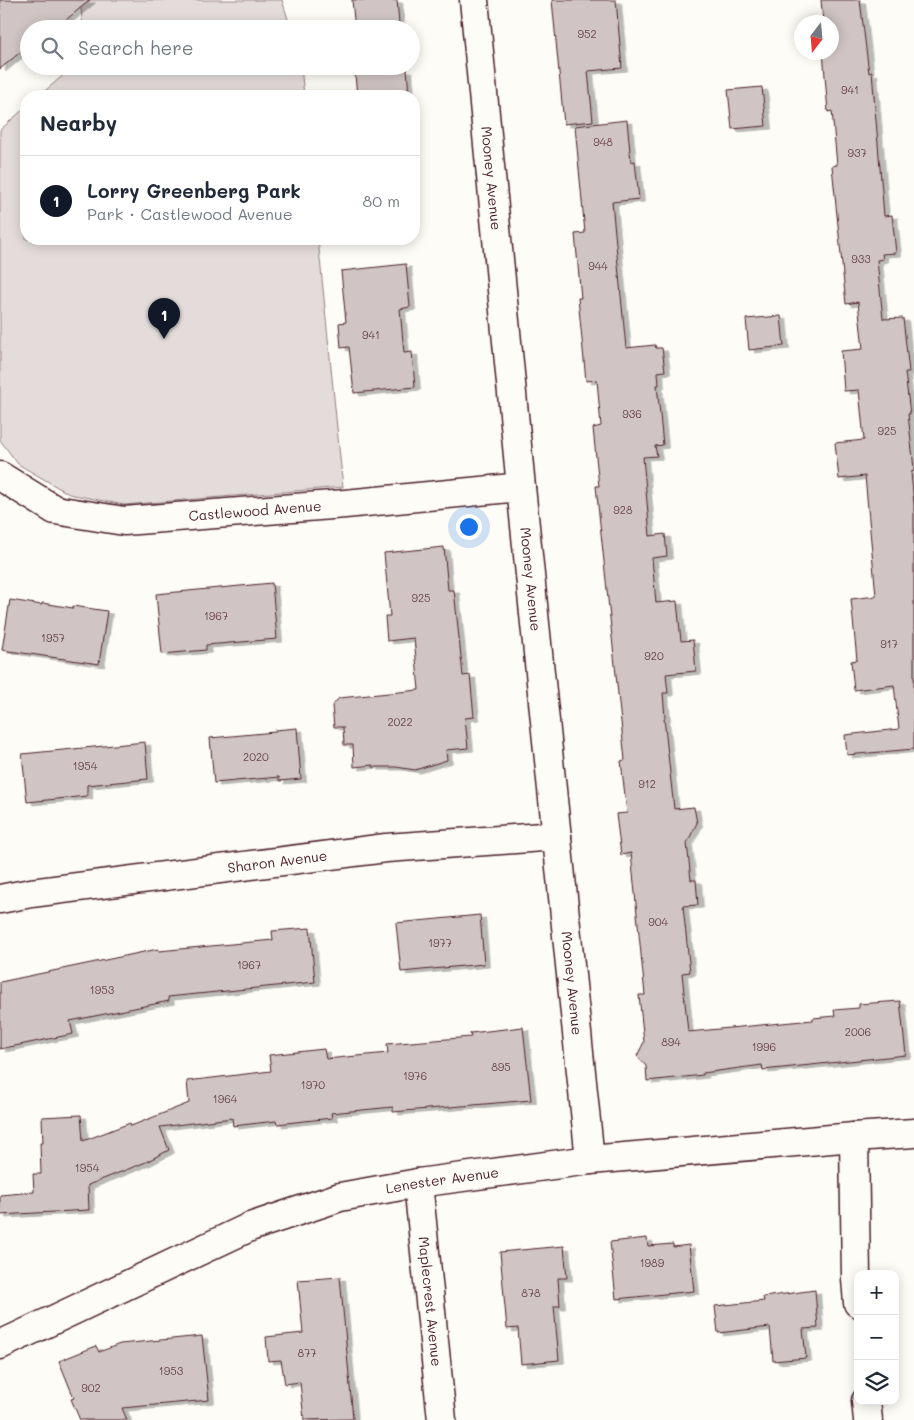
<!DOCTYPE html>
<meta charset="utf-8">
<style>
:root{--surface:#fff;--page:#f6f6f7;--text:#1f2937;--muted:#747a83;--line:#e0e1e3;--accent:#111827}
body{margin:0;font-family:Mali,sans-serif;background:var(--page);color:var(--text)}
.controls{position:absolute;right:15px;bottom:15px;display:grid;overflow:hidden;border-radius:10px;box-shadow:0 2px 12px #0003}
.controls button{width:45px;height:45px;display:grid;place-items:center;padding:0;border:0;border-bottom:1px solid var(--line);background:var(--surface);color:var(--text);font:25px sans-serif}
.compass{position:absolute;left:794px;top:15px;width:45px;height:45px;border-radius:50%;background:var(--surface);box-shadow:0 2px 12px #0003;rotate:196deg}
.you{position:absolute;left:468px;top:526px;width:18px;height:18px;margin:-12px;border:4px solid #fff;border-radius:50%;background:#1a73e8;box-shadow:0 0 0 8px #1a73e833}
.badge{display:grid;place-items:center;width:32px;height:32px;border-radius:50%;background:var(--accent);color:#fff;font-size:16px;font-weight:700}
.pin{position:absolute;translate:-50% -41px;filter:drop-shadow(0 1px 2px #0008)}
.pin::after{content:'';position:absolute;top:26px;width:18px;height:15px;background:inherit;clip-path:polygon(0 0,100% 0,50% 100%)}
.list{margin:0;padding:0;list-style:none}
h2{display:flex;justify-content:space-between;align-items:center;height:65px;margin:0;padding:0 20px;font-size:21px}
h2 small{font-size:16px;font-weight:400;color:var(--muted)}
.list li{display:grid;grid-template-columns:32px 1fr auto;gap:15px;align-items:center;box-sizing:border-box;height:90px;padding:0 20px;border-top:1px solid var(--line)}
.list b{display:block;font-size:19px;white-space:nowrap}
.list p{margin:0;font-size:16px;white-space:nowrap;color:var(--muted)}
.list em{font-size:16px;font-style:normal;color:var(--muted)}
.icon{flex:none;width:28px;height:28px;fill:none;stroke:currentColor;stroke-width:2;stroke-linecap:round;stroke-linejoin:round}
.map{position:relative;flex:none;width:914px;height:1420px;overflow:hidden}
.search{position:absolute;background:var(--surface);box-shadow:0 2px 12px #0003;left:20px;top:20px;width:400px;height:55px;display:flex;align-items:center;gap:12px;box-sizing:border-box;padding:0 18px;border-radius:28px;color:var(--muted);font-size:19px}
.panel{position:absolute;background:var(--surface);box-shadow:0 2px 12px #0003;left:20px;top:90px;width:400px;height:155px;border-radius:20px}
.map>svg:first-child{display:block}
</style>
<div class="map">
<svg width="914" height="1420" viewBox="0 0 914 1420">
<defs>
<filter id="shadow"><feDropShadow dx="5.5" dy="3" stdDeviation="0" flood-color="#0004"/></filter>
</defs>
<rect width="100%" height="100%" fill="#fdfcf7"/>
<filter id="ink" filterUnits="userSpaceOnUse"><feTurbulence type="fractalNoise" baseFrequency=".02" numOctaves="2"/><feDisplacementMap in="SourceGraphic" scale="10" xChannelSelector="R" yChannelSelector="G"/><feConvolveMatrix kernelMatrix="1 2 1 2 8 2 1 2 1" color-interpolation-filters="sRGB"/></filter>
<g filter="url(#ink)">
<!-- green -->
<g fill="#e3dcda" stroke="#967e82">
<path d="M80 0H282L291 29H83Z"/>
<path d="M74 66H301L304 96H39Z"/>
<path d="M26 107V239H318L343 487 124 505 69 494 18 464 0 440V130Z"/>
</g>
<!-- building -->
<g fill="#d0c5c4" stroke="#4a1f2b" filter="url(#shadow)">
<path d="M0 0H90L55 29H29V45L0 69Z"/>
<path d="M352 0H397L399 23 394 24 395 29H355Z"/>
<path d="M552 0H616L622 68 588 71 593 121 564 124Z"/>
<path d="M821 0H860L869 73 872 72 884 216 892 215 896 253 882 254 883 259 877 260 883 319 903 318 909 372H905L910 414H908L914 469V471L911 472 914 505V749L847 755 845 735 899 729 894 685 854 690 851 661 857 660 851 599 876 596 865 476 839 479 835 443 864 440 859 390 844 391 841 351 863 349 858 302 846 304 832 166 837 165 832 111 828 112 823 52H832V22H823Z"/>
<path d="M407 69 409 96H357L355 74Z"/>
<path d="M762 87 766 126 732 129 728 90Z"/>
<path d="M627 120 631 162 635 161 639 199 612 202 626 348 655 345 656 348H662L665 371 658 372 659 385H657L663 445 655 446 657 456 643 457 650 536 665 534 667 556 652 558 656 603 677 601 681 641 693 640 696 671 666 674 668 693H663L665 718H664L674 809 694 807 697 823 687 843 691 880H696L698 905 683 906 690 972 682 973 688 1032 813 1020V1018L835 1016 834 1010 859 1008V1004L900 1001 906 1055 763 1070 762 1065 703 1073V1075L647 1081 646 1066 637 1056 644 1042 639 995H645L631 853 621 855 616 814 627 813 621 761 625 760 596 486H599L593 428 601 426 597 380 586 381 578 298H581L575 234 585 233 575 126Z"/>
<path d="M406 264 410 307 400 309 404 353 412 352 415 387 354 393 349 347 341 348 339 323 346 322 341 271Z"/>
<path d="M781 316 784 346 749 350 746 319Z"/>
<path d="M444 547 448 590H454L463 676 470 675 474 717 465 718 468 748 446 750 447 760 415 770 396 767H373V765L354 767 353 745H344L343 727H334L332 706 339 698 419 690 414 638 387 641 385 616H390L384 553Z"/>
<path d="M272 583 277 639 206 645V650L162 654 156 594Z"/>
<path d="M10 600 42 605V603L73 608V606L107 611 99 664 2 650Z"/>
<path d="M297 728 301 779 279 781V777L214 783 210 738 275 732V730Z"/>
<path d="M145 742 148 779 87 785V796L27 802 22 754Z"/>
<path d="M480 915 484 964 401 972 396 923Z"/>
<path d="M310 928 315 982 168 997 169 1001 70 1021 73 1034 0 1049V982L158 949 159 951 273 940 272 931Z"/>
<path d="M523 1027 531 1100 393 1112V1107L331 1113 332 1118 277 1124 276 1121 233 1126 232 1118 160 1127 169 1150 146 1162 88 1185 89 1210 0 1215V1195L34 1192 33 1174H41L40 1143H43L42 1117 81 1115 83 1141 130 1123 131 1126 189 1103 187 1081 271 1071 269 1055 324 1049 326 1059 388 1053 387 1044 471 1037 470 1033Z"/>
<path d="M647 1238 648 1246 673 1244V1247L689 1245 694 1291 616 1299 610 1242Z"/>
<path d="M564 1246 567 1278H558L560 1306H554L559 1360 521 1364 518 1328 507 1329 500 1252Z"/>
<path d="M340 1277 353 1419 304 1420 300 1382 285 1384 281 1360 268 1361 266 1337 303 1333 298 1280Z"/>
<path d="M815 1290 818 1328 803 1329 806 1358 773 1361 770 1327 718 1333 715 1306 764 1301 763 1297Z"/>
<path d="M202 1336 209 1400 122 1408 127 1420H80L71 1399 74 1398 59 1361 96 1346 99 1352 120 1344Z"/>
</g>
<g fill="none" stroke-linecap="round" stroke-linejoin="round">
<defs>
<g id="minor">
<path id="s1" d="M474 0 521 487 590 1160"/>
<path id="s2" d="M0 476 55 510 124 521 345 504 521 487"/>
<path id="s3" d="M0 899 31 893 386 848 557 836"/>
<path d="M854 1137 856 1279 858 1303"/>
<path id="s4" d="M418 1183 442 1420"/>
<path d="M866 1401 868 1420"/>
</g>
<g id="tertiary">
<path id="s5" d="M0 1345 250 1227 340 1197 418 1183 590 1160 854 1137 914 1133"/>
</g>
</defs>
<!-- minor casing -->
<use href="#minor" stroke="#4a1f2b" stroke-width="31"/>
<!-- tertiary casing -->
<use href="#tertiary" stroke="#4a1f2b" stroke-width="31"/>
<!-- minor -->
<use href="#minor" stroke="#fdfcf7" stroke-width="28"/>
<!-- tertiary -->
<use href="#tertiary" stroke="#fdfcf7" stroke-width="28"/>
</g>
</g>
<g text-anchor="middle" stroke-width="5" stroke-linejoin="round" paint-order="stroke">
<!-- number labels -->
<g font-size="11" fill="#6c4851">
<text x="587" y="38">952</text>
<text x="850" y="94">941</text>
<text x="603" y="146">948</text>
<text x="857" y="157">937</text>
<text x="861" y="263">933</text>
<text x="598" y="270">944</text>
<text x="371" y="339">941</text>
<text x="632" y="418">936</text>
<text x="887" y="435">925</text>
<text x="623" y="514">928</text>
<text x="421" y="602">925</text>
<text x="216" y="620">1967</text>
<text x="53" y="642">1957</text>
<text x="889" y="648">917</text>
<text x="654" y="660">920</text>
<text x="400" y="726">2022</text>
<text x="256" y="761">2020</text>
<text x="85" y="770">1954</text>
<text x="647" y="788">912</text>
<text x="658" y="926">904</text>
<text x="440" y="947">1977</text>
<text x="249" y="969">1967</text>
<text x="102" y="994">1953</text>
<text x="858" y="1036">2006</text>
<text x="671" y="1046">894</text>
<text x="764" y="1051">1996</text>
<text x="501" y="1071">895</text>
<text x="415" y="1080">1976</text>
<text x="313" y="1089">1970</text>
<text x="225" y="1103">1964</text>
<text x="87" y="1172">1954</text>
<text x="652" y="1267">1989</text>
<text x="531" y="1297">878</text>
<text x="307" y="1357">877</text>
<text x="171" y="1375">1953</text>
<text x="91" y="1392">902</text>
</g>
<!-- street labels -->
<g font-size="14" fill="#4a1f2b" stroke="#fdfcf7">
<text dy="5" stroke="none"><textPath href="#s1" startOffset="179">Mooney Avenue</textPath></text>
<text dy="5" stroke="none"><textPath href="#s2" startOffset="266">Castlewood Avenue</textPath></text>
<text dy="5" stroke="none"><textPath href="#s1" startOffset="582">Mooney Avenue</textPath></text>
<text dy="5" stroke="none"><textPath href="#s3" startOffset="280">Sharon Avenue</textPath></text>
<text dy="5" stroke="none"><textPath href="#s1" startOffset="988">Mooney Avenue</textPath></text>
<text dy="5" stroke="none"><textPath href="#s5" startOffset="475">Lenester Avenue</textPath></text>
<text dy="5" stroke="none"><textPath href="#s4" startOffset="119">Maplecrest Avenue</textPath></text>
</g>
</g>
</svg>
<div class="controls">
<button>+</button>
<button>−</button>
<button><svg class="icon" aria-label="layers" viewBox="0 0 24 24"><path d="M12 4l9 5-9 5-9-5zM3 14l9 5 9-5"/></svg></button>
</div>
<svg class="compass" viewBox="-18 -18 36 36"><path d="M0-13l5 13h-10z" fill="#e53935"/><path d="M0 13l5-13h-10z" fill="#747a83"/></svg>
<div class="you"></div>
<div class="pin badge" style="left:164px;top:339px">1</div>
<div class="search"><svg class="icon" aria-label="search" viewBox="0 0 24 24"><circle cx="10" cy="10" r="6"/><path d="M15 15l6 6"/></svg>Search here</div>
<section class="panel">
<h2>Nearby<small></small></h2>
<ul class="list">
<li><span class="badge">1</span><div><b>Lorry Greenberg Park</b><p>Park · Castlewood Avenue</p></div><em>80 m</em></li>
</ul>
</section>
</div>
